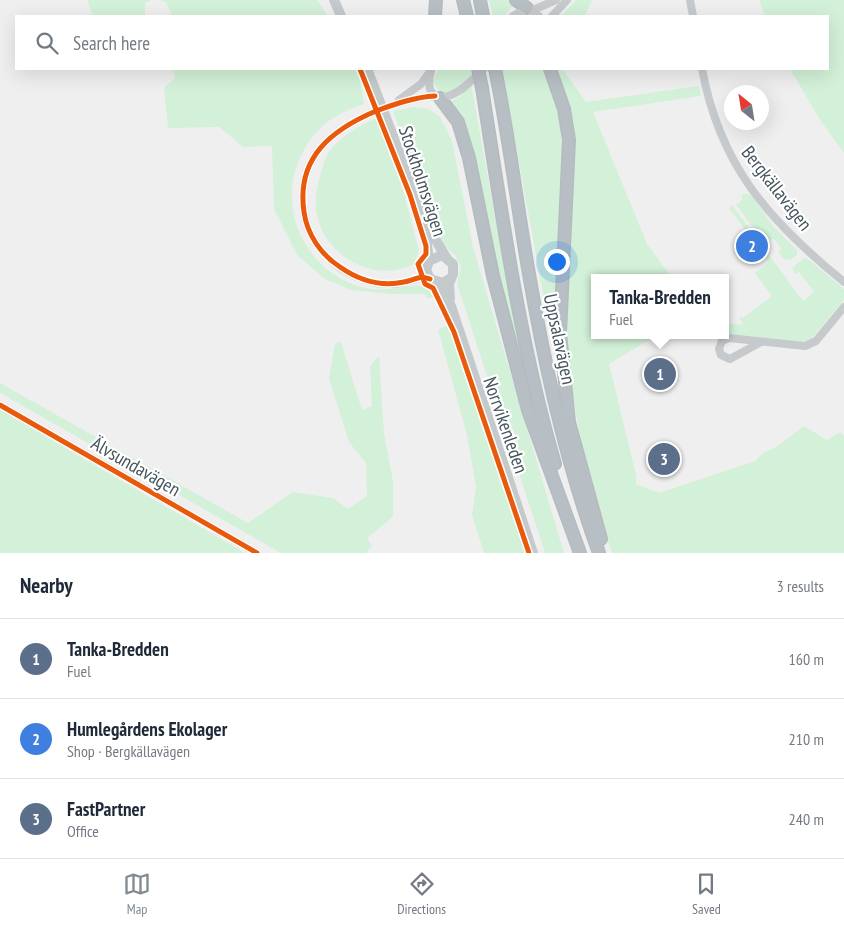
<!DOCTYPE html>
<meta charset="utf-8">
<style>
:root{--surface:#fff;--page:#f6f6f7;--text:#1f2937;--muted:#747a83;--line:#e0e1e3;--accent:#818b90}
body{margin:0;font-family:"PT Sans Narrow",sans-serif;background:var(--page);color:var(--text)}
.compass{position:absolute;left:724px;top:85px;width:45px;height:45px;border-radius:50%;background:var(--surface);box-shadow:0 5px 20px #0002;rotate:330deg}
.you{position:absolute;left:556px;top:261px;width:18px;height:18px;margin:-12px;border:4px solid #fff;border-radius:50%;background:#1a73e8;box-shadow:0 0 0 8px #1a73e833}
.badge{display:grid;place-items:center;width:32px;height:32px;border-radius:50%;background:var(--accent);color:#fff;font-size:16px;font-weight:700}
.pin{position:absolute;translate:-50% -50%;border:2px solid #fff;box-shadow:0 1px 5px #0006}
.popup{position:absolute;left:591px;top:274px;width:138px;height:65px;box-sizing:border-box;display:grid;place-content:center;border-radius:0px;background:var(--surface);filter:drop-shadow(0 1px 4px #0005);font-size:16px;white-space:nowrap;color:var(--muted)}
.popup b{font-size:19px;color:var(--text)}
.popup::after{content:'';position:absolute;left:50%;top:100%;margin-left:-10px;border:10px solid transparent;border-top-color:var(--surface)}
.list{margin:0;padding:0;list-style:none}
h2{display:flex;justify-content:space-between;align-items:center;height:65px;margin:0;padding:0 20px;font-size:21px}
h2 small{font-size:16px;font-weight:400;color:var(--muted)}
.list li{display:grid;grid-template-columns:32px 1fr auto;gap:15px;align-items:center;box-sizing:border-box;height:80px;padding:0 20px;border-top:1px solid var(--line)}
.list b{display:block;font-size:19px;white-space:nowrap}
.list p{margin:0;font-size:16px;white-space:nowrap;color:var(--muted)}
.list em{font-size:16px;font-style:normal;color:var(--muted)}
.icon{flex:none;width:28px;height:28px;fill:none;stroke:currentColor;stroke-width:2;stroke-linecap:round;stroke-linejoin:round}
.map{position:relative;flex:none;width:844px;height:553px;overflow:hidden}
.search{position:absolute;background:var(--surface);box-shadow:0 5px 20px #0002;left:15px;right:15px;top:15px;height:55px;display:flex;align-items:center;gap:12px;box-sizing:border-box;padding:0 18px;border-radius:0px;color:var(--muted);font-size:19px}
.sheet{height:305px;background:var(--surface)}
nav{display:flex;justify-content:space-around;align-items:center;box-sizing:border-box;height:70px;border-top:1px solid var(--line);background:var(--surface);font-size:14px;color:var(--muted)}
nav a{display:grid;justify-items:center;gap:2px}
nav .on{color:var(--accent)}
.map>svg:first-child{display:block}
</style>
<div class="map">
<svg width="844" height="553" viewBox="0 0 844 553">
<rect width="100%" height="100%" fill="#f0efef"/>
<!-- green -->
<g fill="#d2f1d8">
<path d="M87 0H152L145 3V16H93Z"/>
<path d="M158 0H317L328 16H172L166 2Z"/>
<path d="M489 0H510L517 6 511 8 504 16H493Z"/>
<path d="M576 0H592L585 16H561Z"/>
<path d="M759 0H844V153L820 120 790 69H828V16H765Z"/>
<path d="M172 69H354L360 80 364 104C334 115 318 124 303 152 272 209 309 280 372 289 387 292 412 283 421 286 429 288 432 292 435 298H427L425 294H390L351 290 325 279 297 255 274 209 272 146 243 147 219 127 168 128 164 88 175 78Z"/>
<path d="M441 69H477L457 89 446 94 439 91 433 82 436 73Z"/>
<path d="M502 69H544C571 129 561 181 558 244 556 290 556 335 559 381Z"/>
<path d="M554 69H562L586 102 699 86 701 96 593 112 647 244 672 278H595V335H657L609 364 636 475V484L659 493 755 461 763 453 776 447 804 426 827 440 840 432 844 435V553H612C587 478 569 403 567 323 564 238 590 150 554 69Z"/>
<path d="M471 84 526 387 448 103 460 96Z"/>
<path d="M414 107 429 109 440 117 452 141 473 247 564 553H545L457 284 461 266 455 255 442 244 393 111Z"/>
<path d="M376 118 403 190 419 251 414 264C374 285 322 255 316 210 315 198 317 187 320 176 322 167 326 155 332 148 344 134 360 126 376 118Z"/>
<path d="M744 194 751 195 773 226 797 250V255L792 259 785 260 778 252 782 249 773 238 768 242 760 229 756 231 736 205 743 199 741 195Z"/>
<path d="M732 205 803 301 814 292 799 272 795 274 792 268 804 258 808 259 844 289V300L812 338 802 342 725 334V323L743 325 739 318 741 316 743 318 772 296 755 273 769 262 729 208Z"/>
<path d="M448 325 525 553H484L472 515 476 487 467 435 438 330Z"/>
<path d="M341 342 362 410 372 406 370 366 379 356 384 434 393 481V517L367 538 372 546 366 553H281L0 393V383L248 523 293 492 333 498 348 509 367 496 366 463 349 442 329 379 335 343Z"/>
<path d="M0 410 245 553H0Z"/>
</g>
<g fill="none" stroke-linecap="round" stroke-linejoin="round">
<defs>
<g id="highway">
<path d="M463 0 467 16"/>
<path d="M480 0 483 16"/>
<path d="M516 0 527 8"/>
<path d="M435 16 436 0"/>
<path d="M495 69C509 136 517 206 529 274 545 368 566 463 599 553"/>
<path d="M550 69 564 109 569 140 560 333 569 422 601 539"/>
<path d="M482 88C502 214 519 341 555 464"/>
<path d="M440 98 458 122 469 158 493 276 528 410 580 553"/>
</g>
</defs>
<!-- highway casing -->
<use href="#highway" stroke="#b4bbbf" stroke-width="14"/>
<!-- minor -->
<g stroke="#c6cacc" stroke-width="8">
<path d="M690 0 693 16"/>
<path d="M533 10 556 0"/>
<path d="M513 16 527 8 539 16"/>
<path d="M552 16 567 0"/>
<path d="M702 69C720 166 769 221 844 282"/>
<path d="M431 71C428 82 427 94 440 98 459 96 470 81 484 69"/>
<path d="M399 100 421 84 429 73"/>
<path d="M430 279C421 276 414 280 405 282 381 288 360 281 340 268 322 255 307 235 304 212 296 158 331 130 376 111 395 104 415 97 435 96"/>
<path d="M761 342 730 359 721 355 719 349 722 341 729 338 805 346 816 341 844 307"/>
<path d="M0 405 257 553"/>
</g>
<!-- major -->
<g stroke="#c4c9cb" stroke-width="10">
<path d="M334 0 341 16"/>
<path d="M367 69 373 84"/>
<path d="M393 136 424 221 429 261"/>
<path d="M427 226 446 257"/>
<path d="M439 283 451 306 533 553"/>
<path d="M450 299 449 284 453 274V264L442 255 429 261 426 270 430 279 443 283 451 278"/>
</g>
<!-- highway -->
<use href="#highway" stroke="#b8bfc4" stroke-width="11"/>
<defs>
<path id="highway-bridge" d="M478 69 482 88"/>
</defs>
<!-- highway-bridge casing -->
<use href="#highway-bridge" stroke="#b4bbbf" stroke-width="14" stroke-linecap="butt"/>
<!-- major-bridge -->
<path stroke="#c4c9cb" stroke-width="10" d="M373 84 393 136"/>
<!-- highway-bridge -->
<use href="#highway-bridge" stroke="#b8bfc4" stroke-width="11"/>
<defs>
<g id="cycleway">
<path d="M360 69 410 195 426 246V254L418 264 425 284 433 288 454 332 529 553"/>
<path d="M430 279C420 275 414 280 404 282 381 287 360 281 340 267 321 255 307 234 304 212 296 158 331 130 376 111 395 104 415 97 435 96"/>
<path d="M0 405 257 553"/>
</g>
</defs>
<!-- cycleway casing -->
<use href="#cycleway" stroke="#fff" stroke-width="8"/>
<!-- cycleway -->
<use href="#cycleway" stroke="#e8590c" stroke-width="5"/>
</g>
<g text-anchor="middle" stroke-width="4.5" stroke-linejoin="round" paint-order="stroke">
<!-- street labels -->
<g font-size="19" fill="#45555d" stroke="#fff">
<text transform="translate(423 181) rotate(72)" y="7">Stockholmsvägen</text>
<text transform="translate(777 188) rotate(52)" y="7">Bergkällavägen</text>
<text transform="translate(560 339) rotate(78)" y="7">Uppsalavägen</text>
<text transform="translate(506 425) rotate(71)" y="7">Norrvikenleden</text>
<text transform="translate(136 466) rotate(30)" y="7">Älvsundavägen</text>
</g>
</g>
</svg>
<svg class="compass" viewBox="-18 -18 36 36"><path d="M0-13l5 13h-10z" fill="#e53935"/><path d="M0 13l5-13h-10z" fill="#747a83"/></svg>
<div class="you"></div>
<div class="pin badge" style="left:660px;top:374px;background:#5c6f8a">1</div>
<div class="popup"><b>Tanka-Bredden</b>Fuel</div>
<div class="pin badge" style="left:752px;top:246px;background:#3f7fe0">2</div>
<div class="pin badge" style="left:664px;top:459px;background:#5c6f8a">3</div>
<div class="search"><svg class="icon" aria-label="search" viewBox="0 0 24 24"><circle cx="10" cy="10" r="6"/><path d="M15 15l6 6"/></svg>Search here</div>
</div>
<section class="sheet">
<h2>Nearby<small>3 results</small></h2>
<ul class="list">
<li><span class="badge" style="background:#5c6f8a">1</span><div><b>Tanka-Bredden</b><p>Fuel</p></div><em>160 m</em></li>
<li><span class="badge" style="background:#3f7fe0">2</span><div><b>Humlegårdens Ekolager</b><p>Shop · Bergkällavägen</p></div><em>210 m</em></li>
<li><span class="badge" style="background:#5c6f8a">3</span><div><b>FastPartner</b><p>Office</p></div><em>240 m</em></li>
</ul>
</section>
<nav>
<a class="on"><svg class="icon" aria-label="map" viewBox="0 0 24 24"><path d="M3 6l6-2 6 2 6-2v14l-6 2-6-2-6 2zM9 4v14M15 6v14"/></svg>Map</a>
<a><svg class="icon" aria-label="directions" viewBox="0 0 24 24"><path d="M12 3l9 9-9 9-9-9zM9 14v-3h6M13 9l2 2-2 2"/></svg>Directions</a>
<a><svg class="icon" aria-label="saved" viewBox="0 0 24 24"><path d="M7 4h10v16l-5-4-5 4z"/></svg>Saved</a>
</nav>
